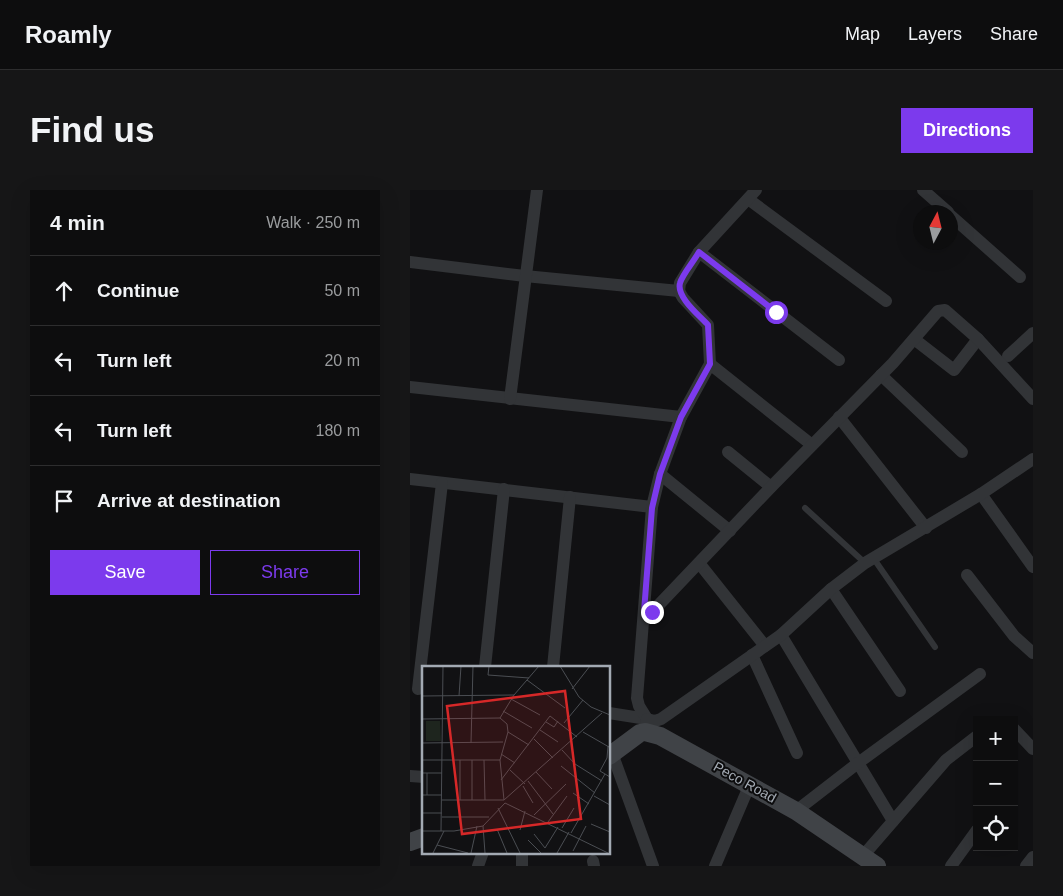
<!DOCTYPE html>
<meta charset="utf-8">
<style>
:root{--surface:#0d0d0e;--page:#161617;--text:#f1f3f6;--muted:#9a9c9e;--line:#2d2d2e;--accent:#7c3aed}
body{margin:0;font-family:Helvetica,sans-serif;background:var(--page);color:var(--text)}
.controls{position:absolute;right:15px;bottom:15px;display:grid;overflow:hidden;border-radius:0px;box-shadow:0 5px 20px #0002}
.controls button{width:45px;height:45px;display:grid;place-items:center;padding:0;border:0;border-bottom:1px solid var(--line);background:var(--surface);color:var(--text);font:25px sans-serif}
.compass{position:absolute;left:503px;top:15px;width:45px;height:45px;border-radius:50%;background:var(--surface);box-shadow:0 5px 20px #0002;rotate:7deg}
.stop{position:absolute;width:15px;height:15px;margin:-11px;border:4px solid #7c3aed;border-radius:50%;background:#fff}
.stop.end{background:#7c3aed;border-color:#fff;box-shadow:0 1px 5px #0008}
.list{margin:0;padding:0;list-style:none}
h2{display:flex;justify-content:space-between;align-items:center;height:65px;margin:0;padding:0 20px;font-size:21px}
h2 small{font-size:16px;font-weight:400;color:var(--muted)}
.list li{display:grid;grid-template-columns:32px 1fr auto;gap:15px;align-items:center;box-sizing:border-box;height:70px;padding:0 20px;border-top:1px solid var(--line)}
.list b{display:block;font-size:19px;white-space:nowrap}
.list em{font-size:16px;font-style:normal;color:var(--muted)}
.actions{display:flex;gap:10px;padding:15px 20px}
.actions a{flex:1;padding:11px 0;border:1px solid var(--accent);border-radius:0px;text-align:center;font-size:18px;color:var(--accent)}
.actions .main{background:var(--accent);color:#fff}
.icon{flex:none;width:28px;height:28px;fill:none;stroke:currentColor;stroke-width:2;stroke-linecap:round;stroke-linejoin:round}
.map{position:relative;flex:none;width:623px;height:676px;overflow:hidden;border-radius:0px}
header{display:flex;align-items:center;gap:30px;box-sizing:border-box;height:70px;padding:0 25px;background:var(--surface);border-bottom:1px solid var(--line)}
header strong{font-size:24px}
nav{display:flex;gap:28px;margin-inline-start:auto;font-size:18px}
.intro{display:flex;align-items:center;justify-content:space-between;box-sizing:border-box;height:120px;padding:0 30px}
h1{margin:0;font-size:35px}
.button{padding:12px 22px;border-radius:0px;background:var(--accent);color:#fff;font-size:18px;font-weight:700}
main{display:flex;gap:30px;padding:0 30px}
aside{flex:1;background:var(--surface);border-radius:0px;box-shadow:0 5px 20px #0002}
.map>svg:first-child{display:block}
</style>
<header>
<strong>Roamly</strong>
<nav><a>Map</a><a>Layers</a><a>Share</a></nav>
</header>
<div class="intro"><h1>Find us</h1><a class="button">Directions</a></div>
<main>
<aside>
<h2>4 min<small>Walk · 250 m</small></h2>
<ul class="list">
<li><svg class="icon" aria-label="ahead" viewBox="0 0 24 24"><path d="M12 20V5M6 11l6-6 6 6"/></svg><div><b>Continue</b></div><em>50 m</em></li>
<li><svg class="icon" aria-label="left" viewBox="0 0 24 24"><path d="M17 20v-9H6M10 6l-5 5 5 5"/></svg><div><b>Turn left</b></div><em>20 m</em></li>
<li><svg class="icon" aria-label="left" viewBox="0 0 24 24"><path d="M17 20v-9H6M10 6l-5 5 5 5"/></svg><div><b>Turn left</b></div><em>180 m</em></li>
<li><svg class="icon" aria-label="arrive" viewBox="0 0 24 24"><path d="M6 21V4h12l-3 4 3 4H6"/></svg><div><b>Arrive at destination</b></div></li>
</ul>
<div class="actions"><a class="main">Save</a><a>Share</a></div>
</aside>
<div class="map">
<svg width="623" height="676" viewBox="0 0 623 676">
<rect width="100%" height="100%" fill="#111113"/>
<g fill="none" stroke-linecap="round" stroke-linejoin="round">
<!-- lane -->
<g stroke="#323437" stroke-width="6">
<path d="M395 318 455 373"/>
<path d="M464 369 525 457"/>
</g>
<!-- street -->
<g stroke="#323437" stroke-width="12">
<path d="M513 0 538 22"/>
<path d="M338 9 476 111"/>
<path d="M540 25 610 87"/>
<path d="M289 62 429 170"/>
<path d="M0 72 115 86 269 101 270 93 289 62 346 0"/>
<path d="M504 149 544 180 568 149"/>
<path d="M598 166 623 143"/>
<path d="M300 174 402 255"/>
<path d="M471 185 552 262"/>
<path d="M0 197 271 227"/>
<path d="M100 209 127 0"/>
<path d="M429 227 516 338"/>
<path d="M318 262 361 297"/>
<path d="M250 284 320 341"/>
<path d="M0 289 242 317"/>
<path d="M571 304 623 377"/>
<path d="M289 373 355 456"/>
<path d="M557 385 604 446 623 463"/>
<path d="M421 399 490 501"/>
<path d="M234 421 242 422 361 297 483 173 528 121 535 120 568 149 623 209"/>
<path d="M371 445 483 631"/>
<path d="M342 465 387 563"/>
<path d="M75 477 94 299"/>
<path d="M143 477 160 307"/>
<path d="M8 499 32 293"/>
<path d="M199 523 237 529"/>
<path d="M237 529 229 516 227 508 242 317 250 284 271 227 300 174 298 135 273 108 269 101"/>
<path d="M604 539 623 559"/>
<path d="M235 542 237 529 245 531 251 529 371 445 421 399 455 373 571 304 623 269"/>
<path d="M202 563 243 676"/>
<path d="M0 586 14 587"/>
<path d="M386 621 448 573 570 484"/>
<path d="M112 662V676"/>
<path d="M452 667 536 570 567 546"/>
<path d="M183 671 184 676"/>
<path d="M68 676 73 662"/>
<path d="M305 676 340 594"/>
<path d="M541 676 567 640"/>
<path d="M616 676 623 667"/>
</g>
<!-- secondary -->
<g stroke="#404347" stroke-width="18">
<path d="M199 566 230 543 235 542 250 546 386 621 467 676"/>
<path d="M0 652 14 647"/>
</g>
</g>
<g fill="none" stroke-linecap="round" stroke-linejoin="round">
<!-- route -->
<path stroke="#7c3aed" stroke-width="6" d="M242 422H234L242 318 250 284 271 227 300 174 298 135C290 126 266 107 270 93 272 85 284 71 289 62L366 122"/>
</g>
<g text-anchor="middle" stroke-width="4" stroke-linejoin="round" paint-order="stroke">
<!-- street labels -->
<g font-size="14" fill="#a3aab3" stroke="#0c0c0d">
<text transform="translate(335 592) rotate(29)" y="5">Peco Road</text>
</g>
</g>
<!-- overview -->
<g transform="translate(12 476)">
<rect width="188" height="188" fill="#111113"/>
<path d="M4 55H18L19 75H4Z" fill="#1e251e"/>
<path fill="none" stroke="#4b4e53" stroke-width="1" d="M67 0 66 9 107 12M138 0 157 31 169 41 188 49M105 14 143 42M150 23 168 0M0 30 92 29M37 30 39 0M89 33 118 49M81 45 110 62M0 53 78 52 92 29 117 0M124 56 132 61 136 55M142 57 161 34M118 64 136 76M86 66 107 79M161 66 187 81M112 73 131 92M0 77 81 76M49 77 51 0M186 80 185 92 178 105 188 111M140 84 153 98 180 115M79 88 93 97M0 94H78M38 94V134M50 94V134M62 94 63 134M139 100 173 127M88 104 103 118M114 106 130 123M0 107H20M5 107V129M79 114 128 50 155 71M106 115 131 148M101 120 111 137M151 127 167 138M0 129H20M172 130 188 139M20 134H82L78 94 86 66 85 58 78 52M82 134 180 47M76 142 98 187M0 147H20M112 149 144 118M20 151H67M126 156 145 130M169 158 188 166M61 160 63 187M140 162 152 142M75 163 85 187M98 164 103 145M0 165H32L61 160 83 137 186 187M19 165 21 0M149 167 183 108M112 168 123 182 136 161M106 174 119 187M15 179 46 187M151 185 164 160M11 187 22 165M49 187 55 160M135 187 147 166"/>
<path fill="#d62828" fill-opacity="0.15" stroke="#d62828" stroke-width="2.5" d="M143 25 159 153 40 168 25 40Z"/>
<rect width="188" height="188" fill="none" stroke="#a3aab3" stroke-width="2.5"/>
</g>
</svg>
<div class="controls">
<button>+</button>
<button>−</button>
<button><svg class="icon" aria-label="locate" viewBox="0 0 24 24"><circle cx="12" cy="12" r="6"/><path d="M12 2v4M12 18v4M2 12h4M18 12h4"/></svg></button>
</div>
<svg class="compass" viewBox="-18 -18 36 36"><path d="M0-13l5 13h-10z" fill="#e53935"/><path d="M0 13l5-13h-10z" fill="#9a9c9e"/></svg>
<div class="stop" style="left:366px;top:122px"></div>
<div class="stop end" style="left:242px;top:422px"></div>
</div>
</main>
